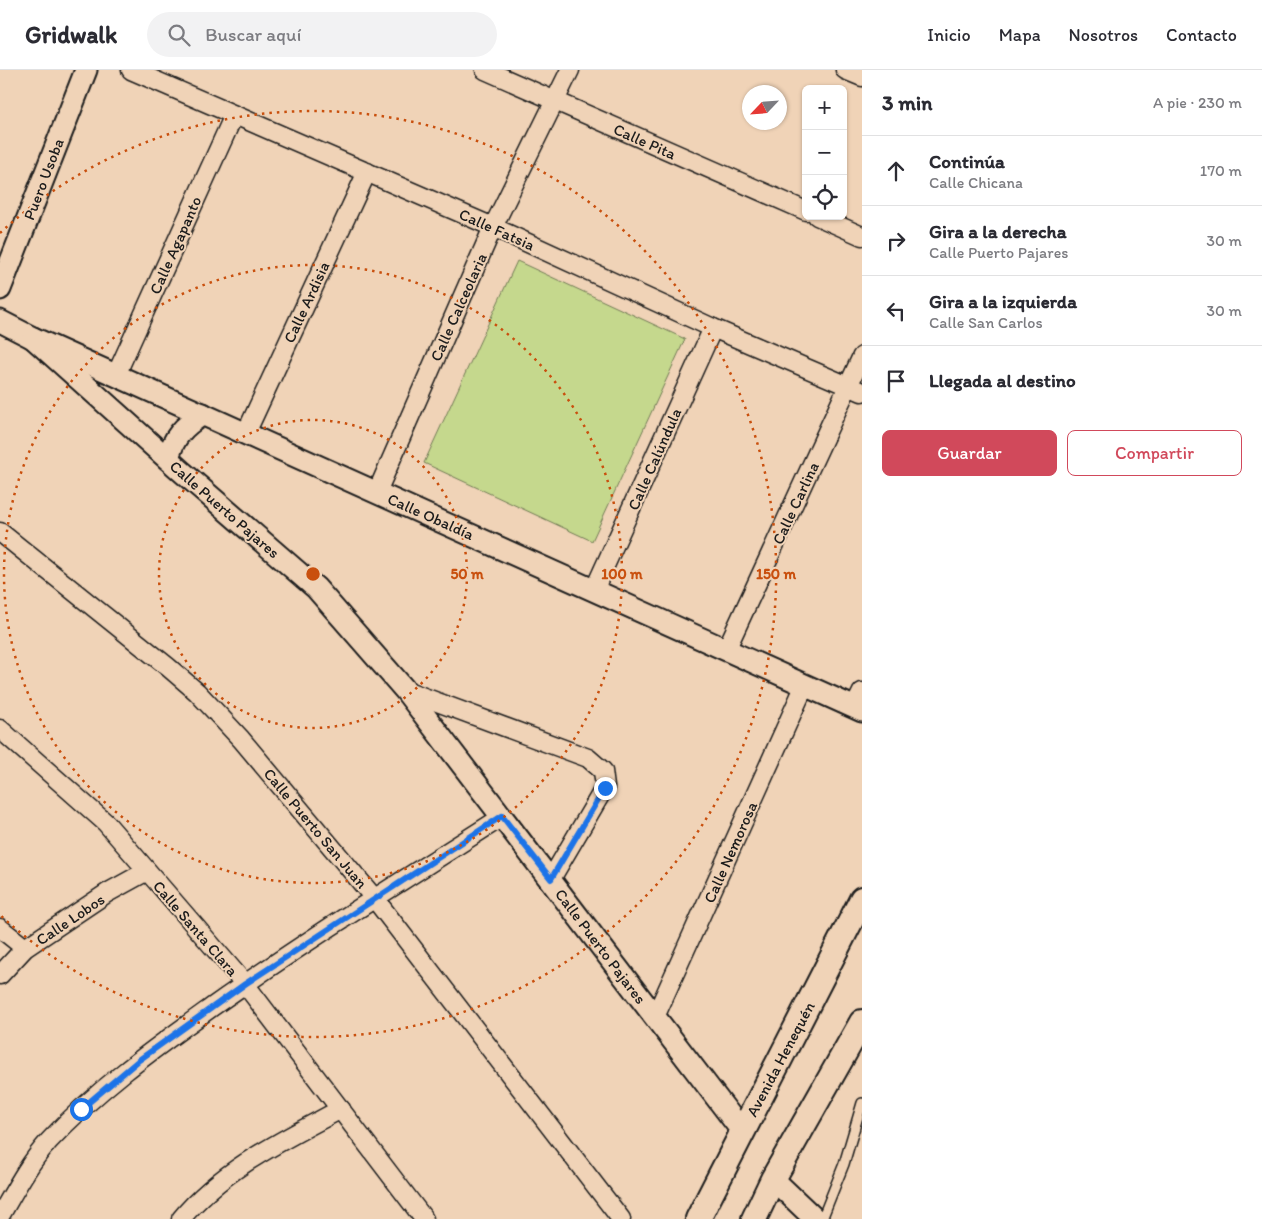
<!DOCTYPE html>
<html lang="es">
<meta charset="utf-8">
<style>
:root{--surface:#fff;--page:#f2f2f3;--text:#2b2b33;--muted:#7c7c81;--line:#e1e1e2;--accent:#d1495b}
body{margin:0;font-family:Itim,sans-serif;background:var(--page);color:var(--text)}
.controls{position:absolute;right:15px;top:15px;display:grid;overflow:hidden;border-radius:8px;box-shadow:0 1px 4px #0004}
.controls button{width:45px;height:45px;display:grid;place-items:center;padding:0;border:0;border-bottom:1px solid var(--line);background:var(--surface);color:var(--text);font:25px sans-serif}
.compass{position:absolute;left:742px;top:15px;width:45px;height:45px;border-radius:50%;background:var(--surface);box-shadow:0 1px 4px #0004;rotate:244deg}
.stop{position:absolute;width:15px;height:15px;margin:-11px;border:4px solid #1a73e8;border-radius:50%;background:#fff}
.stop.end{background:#1a73e8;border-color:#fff;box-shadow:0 1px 5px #0008}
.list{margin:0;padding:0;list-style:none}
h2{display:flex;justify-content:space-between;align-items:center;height:65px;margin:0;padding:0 20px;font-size:21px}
h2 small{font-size:16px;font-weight:400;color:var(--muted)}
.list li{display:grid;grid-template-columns:32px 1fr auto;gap:15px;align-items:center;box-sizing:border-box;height:70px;padding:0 20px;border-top:1px solid var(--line)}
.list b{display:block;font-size:19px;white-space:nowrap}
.list p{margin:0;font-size:16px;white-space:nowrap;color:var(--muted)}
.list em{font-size:16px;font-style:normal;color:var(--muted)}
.actions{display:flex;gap:10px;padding:15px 20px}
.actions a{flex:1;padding:11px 0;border:1px solid var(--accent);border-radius:8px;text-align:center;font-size:18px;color:var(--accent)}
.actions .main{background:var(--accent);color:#fff}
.icon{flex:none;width:28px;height:28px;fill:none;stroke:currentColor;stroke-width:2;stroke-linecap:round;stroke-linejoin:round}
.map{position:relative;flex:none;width:862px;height:1149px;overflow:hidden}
header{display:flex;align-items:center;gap:30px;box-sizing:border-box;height:70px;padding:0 25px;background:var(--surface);border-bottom:1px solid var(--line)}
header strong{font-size:24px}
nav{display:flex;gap:28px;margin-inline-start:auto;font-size:18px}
.search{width:350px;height:45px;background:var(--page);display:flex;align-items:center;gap:12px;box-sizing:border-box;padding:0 18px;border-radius:28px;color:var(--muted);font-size:19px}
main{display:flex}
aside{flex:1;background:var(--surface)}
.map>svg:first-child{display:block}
</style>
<header>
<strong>Gridwalk</strong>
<div class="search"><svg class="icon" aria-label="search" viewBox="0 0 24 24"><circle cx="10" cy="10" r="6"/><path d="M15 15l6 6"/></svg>Buscar aquí</div>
<nav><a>Inicio</a><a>Mapa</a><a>Nosotros</a><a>Contacto</a></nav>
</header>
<main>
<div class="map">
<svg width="862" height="1149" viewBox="0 0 862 1149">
<rect width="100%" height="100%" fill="#f0d3b7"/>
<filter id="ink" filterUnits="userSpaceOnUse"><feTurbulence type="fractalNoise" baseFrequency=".02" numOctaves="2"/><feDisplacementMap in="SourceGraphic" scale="10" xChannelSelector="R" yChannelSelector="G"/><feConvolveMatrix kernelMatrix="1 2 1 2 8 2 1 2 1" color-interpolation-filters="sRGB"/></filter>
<g filter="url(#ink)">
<!-- green -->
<path fill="#c5d88d" stroke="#707a54" d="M517 191 685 269 592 471 424 393Z"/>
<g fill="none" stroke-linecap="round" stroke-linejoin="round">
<defs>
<path id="service" d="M822 1149 844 1094 862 1033"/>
<g id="minor">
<path d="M131 0 493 157 713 258 862 322"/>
<path d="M485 0 806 141"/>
<path d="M845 0 862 7"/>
<path d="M817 146 862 166"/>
<path d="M116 305 234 45"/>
<path d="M246 363 367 102"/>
<path d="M377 422 493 157 570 0"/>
<path d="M0 462 168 597 197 622 241 669 375 829 621 1149"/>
<path d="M594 520 713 258"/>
<path d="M726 580 862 286"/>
<path d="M405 620 588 688 603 701 605 717 551 809"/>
<path d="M854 638 862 622"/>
<path d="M0 659 106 753 245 914 424 1149"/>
<path d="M0 858 25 878"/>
<path d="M0 905 25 878 107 823 147 801"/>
<path d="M655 947 804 617"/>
<path d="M0 1146C15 1120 29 1093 49 1071 97 1019 155 978 212 937 307 870 405 809 502 747"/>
<path d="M181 1149C222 1099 285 1069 341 1039"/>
</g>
<g id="tertiary">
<path d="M0 219 86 0"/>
<path d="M0 251 33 268 862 641"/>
<path d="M33 268 180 400 316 518 405 620 742 1061"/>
<path d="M168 389C173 367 184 356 203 344"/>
<path d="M773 1109 815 1149"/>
</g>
<g id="secondary">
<path d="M698 1149 862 829"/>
<path d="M754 1149 773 1109 862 952"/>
</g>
</defs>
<!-- service casing -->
<use href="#service" stroke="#1c1c1c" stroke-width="12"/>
<!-- minor casing -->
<use href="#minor" stroke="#1c1c1c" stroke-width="21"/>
<!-- tertiary casing -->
<use href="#tertiary" stroke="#1c1c1c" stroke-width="25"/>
<!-- secondary casing -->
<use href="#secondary" stroke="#1c1c1c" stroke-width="28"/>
<!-- service -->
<use href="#service" stroke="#f0d3b7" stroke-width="9"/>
<!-- minor -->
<use href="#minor" stroke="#f0d3b7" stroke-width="18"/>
<!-- tertiary -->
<use href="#tertiary" stroke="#f0d3b7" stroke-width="21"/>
<!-- secondary -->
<use href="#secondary" stroke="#f0d3b7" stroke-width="24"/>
</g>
</g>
<g fill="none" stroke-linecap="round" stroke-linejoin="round" filter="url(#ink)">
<!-- route -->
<path stroke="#1a73e8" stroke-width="6" d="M81 1039 139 990 245 914 502 746 551 809 605 718"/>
</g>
<!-- distance rings -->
<g fill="none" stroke="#c9500e" stroke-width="2.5" stroke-dasharray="2.5 5">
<circle cx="313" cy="504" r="154"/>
<circle cx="313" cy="504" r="309"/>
<path d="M0 163A463 463 0 1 1 0 845"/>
</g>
<g text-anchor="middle" stroke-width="4" stroke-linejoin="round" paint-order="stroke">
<!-- street labels -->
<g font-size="16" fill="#1c1c1c" stroke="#f0d3b7">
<text transform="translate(645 71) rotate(24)" y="6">Calle Pita</text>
<text transform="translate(43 109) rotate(-69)" y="6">Puero Usoba</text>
<text transform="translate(497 159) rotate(24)" y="6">Calle Fatsia</text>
<text transform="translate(175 175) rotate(-66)" y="6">Calle Agapanto</text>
<text transform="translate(306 232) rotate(-65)" y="6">Calle Ardisia</text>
<text transform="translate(458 237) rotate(-66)" y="6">Calle Calceolaria</text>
<text transform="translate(654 389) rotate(-66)" y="6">Calle Calúndula</text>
<text transform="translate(795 433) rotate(-65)" y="6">Calle Carlina</text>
<text transform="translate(225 439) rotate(41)" y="6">Calle Puerto Pajares</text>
<text transform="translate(431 446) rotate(24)" y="6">Calle Obaldía</text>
<text transform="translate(316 758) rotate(50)" y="6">Calle Puerto San Juan</text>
<text transform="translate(730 782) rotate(-66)" y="6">Calle Nemorosa</text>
<text transform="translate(70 849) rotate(-34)" y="6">Calle Lobos</text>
<text transform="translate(196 858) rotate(49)" y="6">Calle Santa Clara</text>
<text transform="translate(601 876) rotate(53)" y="6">Calle Puerto Pajares</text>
<text transform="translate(780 989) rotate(-62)" y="6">Avenida Henequén</text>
</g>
</g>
<circle cx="313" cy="504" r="8" fill="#c9500e" stroke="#f0d3b7" stroke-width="2.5"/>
<g font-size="15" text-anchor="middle" font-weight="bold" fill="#c9500e" stroke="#f0d3b7" stroke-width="4" stroke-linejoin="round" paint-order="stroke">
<text x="467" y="509">50 m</text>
<text x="622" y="509">100 m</text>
<text x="776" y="509">150 m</text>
</g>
</svg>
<div class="controls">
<button>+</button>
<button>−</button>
<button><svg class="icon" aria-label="locate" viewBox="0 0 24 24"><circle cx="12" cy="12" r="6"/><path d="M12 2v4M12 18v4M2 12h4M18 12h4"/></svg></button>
</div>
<svg class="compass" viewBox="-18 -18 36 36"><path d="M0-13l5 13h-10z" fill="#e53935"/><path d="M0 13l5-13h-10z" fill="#7c7c81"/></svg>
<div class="stop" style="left:81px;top:1039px"></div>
<div class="stop end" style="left:605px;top:718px"></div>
</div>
<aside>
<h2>3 min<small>A pie · 230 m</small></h2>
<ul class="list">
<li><svg class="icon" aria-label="ahead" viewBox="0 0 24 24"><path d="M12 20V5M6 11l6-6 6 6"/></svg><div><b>Continúa</b><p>Calle Chicana</p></div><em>170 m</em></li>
<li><svg class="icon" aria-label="right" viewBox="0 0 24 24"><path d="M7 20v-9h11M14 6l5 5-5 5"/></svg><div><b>Gira a la derecha</b><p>Calle Puerto Pajares</p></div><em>30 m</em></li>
<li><svg class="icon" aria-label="left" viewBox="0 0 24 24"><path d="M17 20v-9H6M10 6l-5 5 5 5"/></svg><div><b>Gira a la izquierda</b><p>Calle San Carlos</p></div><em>30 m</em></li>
<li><svg class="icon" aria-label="arrive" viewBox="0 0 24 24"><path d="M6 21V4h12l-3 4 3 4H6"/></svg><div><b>Llegada al destino</b></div></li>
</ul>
<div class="actions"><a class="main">Guardar</a><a>Compartir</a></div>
</aside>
</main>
